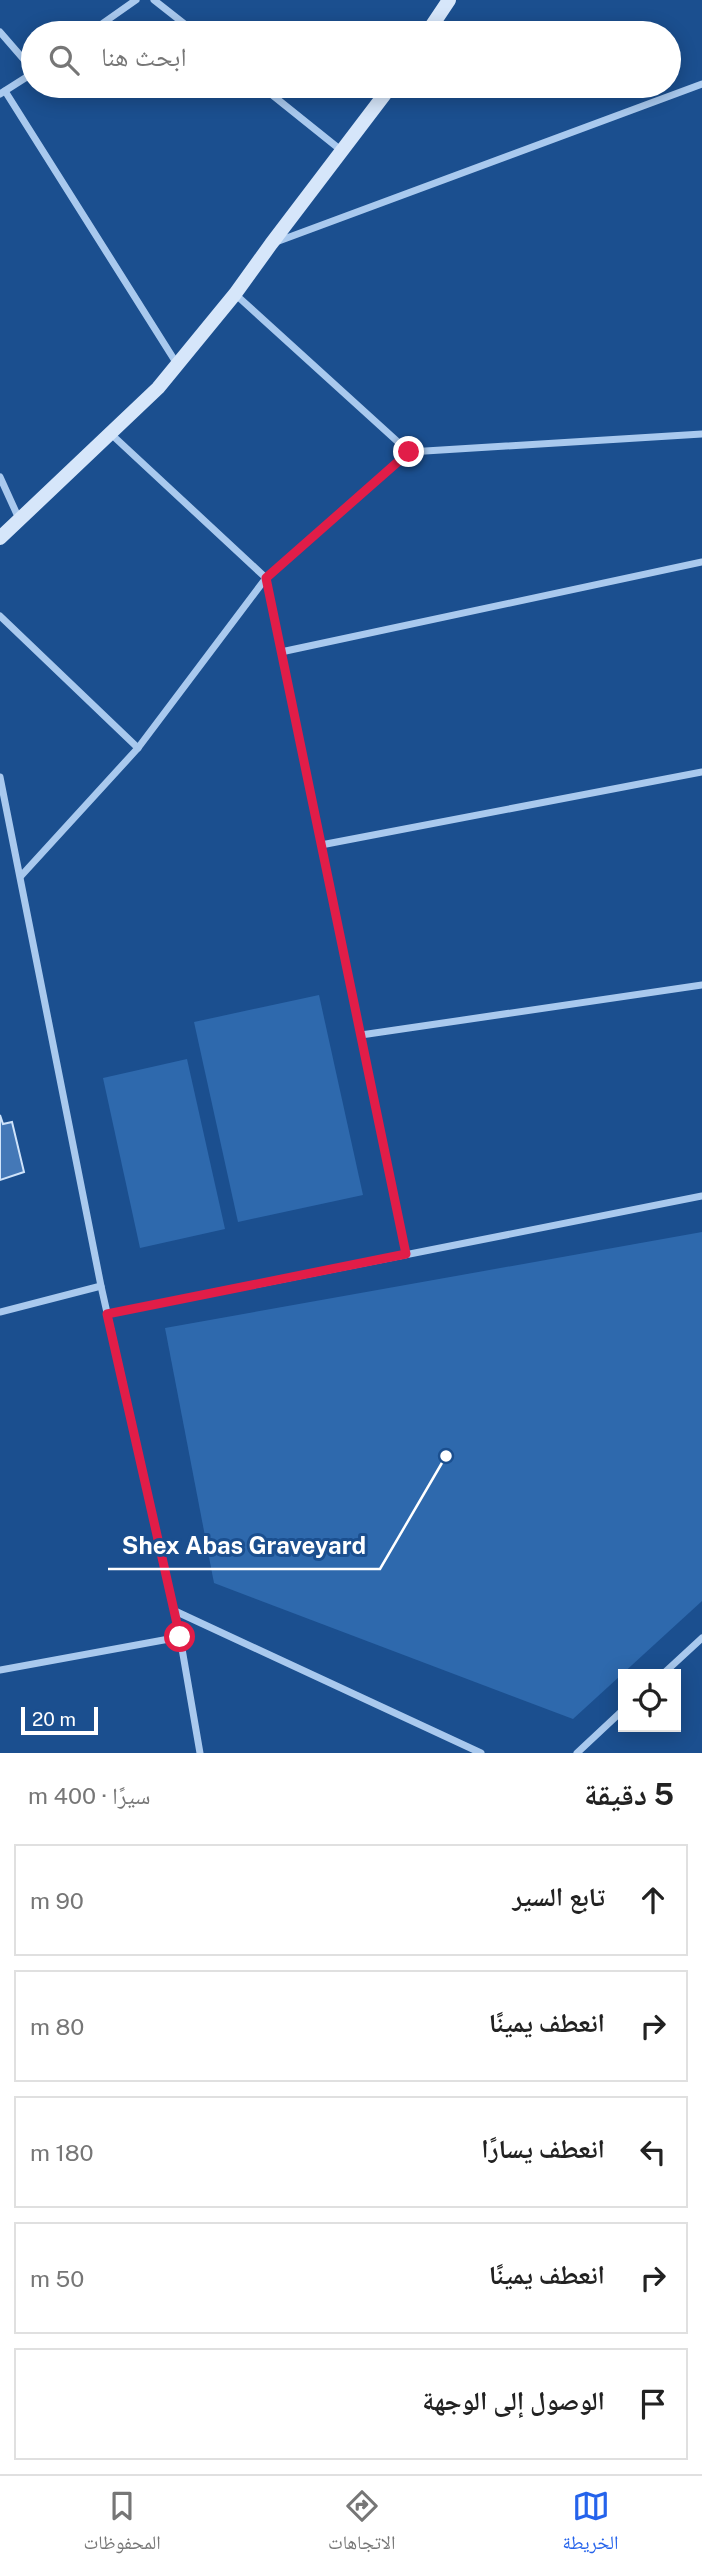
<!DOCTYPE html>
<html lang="ar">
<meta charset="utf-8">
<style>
:root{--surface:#fff;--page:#f6f6f6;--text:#222;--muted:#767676;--line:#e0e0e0;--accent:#2563eb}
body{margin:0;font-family:"Public Sans","Noto Naskh Arabic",sans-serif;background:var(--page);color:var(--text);direction:rtl}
.controls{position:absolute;right:21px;bottom:21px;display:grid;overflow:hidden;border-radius:0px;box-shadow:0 4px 18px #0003}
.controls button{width:63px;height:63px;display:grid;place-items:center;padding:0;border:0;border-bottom:2px solid var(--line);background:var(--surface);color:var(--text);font:35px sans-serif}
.scale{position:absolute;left:21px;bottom:18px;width:77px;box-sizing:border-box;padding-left:7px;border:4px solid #fff;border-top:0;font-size:19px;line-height:24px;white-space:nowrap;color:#fff;-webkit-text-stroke:5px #1b4f8f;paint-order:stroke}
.stop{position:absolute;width:21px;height:21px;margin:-16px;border:5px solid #e11d48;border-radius:50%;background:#fff}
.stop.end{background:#e11d48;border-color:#fff;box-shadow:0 2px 7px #0008}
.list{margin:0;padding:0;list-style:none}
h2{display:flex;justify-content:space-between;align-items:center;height:91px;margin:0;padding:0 28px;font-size:30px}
h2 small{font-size:23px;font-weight:400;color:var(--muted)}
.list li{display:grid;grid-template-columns:46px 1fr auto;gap:21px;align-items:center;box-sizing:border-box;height:112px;margin:0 14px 14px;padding:0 14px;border:2px solid var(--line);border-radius:0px}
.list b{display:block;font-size:26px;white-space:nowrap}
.list em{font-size:23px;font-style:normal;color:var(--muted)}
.icon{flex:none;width:38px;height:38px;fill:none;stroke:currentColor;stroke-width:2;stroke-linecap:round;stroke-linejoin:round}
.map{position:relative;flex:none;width:702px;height:1753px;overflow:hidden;direction:ltr}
.search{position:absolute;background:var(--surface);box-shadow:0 4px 18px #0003;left:21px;right:21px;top:21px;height:77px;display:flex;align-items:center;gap:18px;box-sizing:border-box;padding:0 24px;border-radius:38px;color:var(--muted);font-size:26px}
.sheet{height:721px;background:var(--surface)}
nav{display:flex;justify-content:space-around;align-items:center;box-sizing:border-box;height:98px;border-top:2px solid var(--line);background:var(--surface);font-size:19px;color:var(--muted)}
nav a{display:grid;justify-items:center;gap:4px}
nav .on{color:var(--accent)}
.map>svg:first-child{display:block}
</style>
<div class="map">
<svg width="702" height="1753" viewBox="0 0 702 1753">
<rect width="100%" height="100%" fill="#1b4f8f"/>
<!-- green -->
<g fill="#2e69ad">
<path d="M319 995 363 1195 238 1222 194 1022Z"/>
<path d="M187 1059 225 1229 140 1248 103 1078Z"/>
<path d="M702 1232V1601L573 1719 214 1583 165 1328Z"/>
</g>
<!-- building -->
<path fill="#4478b7" stroke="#cfe3fa" stroke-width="2" d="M0 1115 3 1124 12 1122 24 1172 0 1180Z"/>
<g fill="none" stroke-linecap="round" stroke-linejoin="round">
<!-- street -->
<g stroke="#a9c9ee" stroke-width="7">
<path d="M154 0 196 33"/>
<path d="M0 32 33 70"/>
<path d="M89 33 136 0"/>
<path d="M261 86 342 151"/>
<path d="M5 91 177 364"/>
<path d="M0 94 33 73"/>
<path d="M276 242 702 84"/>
<path d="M235 294 409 452"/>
<path d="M111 434 266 578 406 1254"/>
<path d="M0 477 20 521"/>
<path d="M0 616 138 748"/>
<path d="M281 652 702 562"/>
<path d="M0 777 101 1286 180 1637 200 1753"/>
<path d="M321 845 702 772"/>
<path d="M21 876 138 748 266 578 409 452 702 434"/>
<path d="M361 1035 702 985"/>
<path d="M0 1312 101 1286"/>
<path d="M107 1314 702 1196"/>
<path d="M175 1611 481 1753"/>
<path d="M0 1670 180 1637"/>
<path d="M663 1674 702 1638"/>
<path d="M577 1753 623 1710"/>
</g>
<!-- secondary -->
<g stroke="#d6e6fa" stroke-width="14">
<path d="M427 33 449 0"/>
<path d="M0 538 158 388 235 294 271 244 391 86"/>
</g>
</g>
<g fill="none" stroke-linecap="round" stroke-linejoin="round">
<!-- route -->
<path stroke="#e11d48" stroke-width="9" d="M180 1637 107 1314 406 1254 266 578 409 452"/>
</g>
<!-- callouts -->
<path fill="none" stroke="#fff" stroke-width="2.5" d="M446 1456L380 1569H108"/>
<circle fill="#fff" stroke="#1b4f8f" stroke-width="2.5" cx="446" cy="1456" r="7"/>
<g font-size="24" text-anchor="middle" font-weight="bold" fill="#fff" stroke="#1b4f8f" stroke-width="6" stroke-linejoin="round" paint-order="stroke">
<text x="244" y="1554">Shex Abas Graveyard</text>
</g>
</svg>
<div class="controls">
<button><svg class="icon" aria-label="locate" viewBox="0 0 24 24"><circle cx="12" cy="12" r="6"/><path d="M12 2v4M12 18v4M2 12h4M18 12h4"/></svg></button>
</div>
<div class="scale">20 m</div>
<div class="stop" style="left:180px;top:1637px"></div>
<div class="stop end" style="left:409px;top:452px"></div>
<div class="search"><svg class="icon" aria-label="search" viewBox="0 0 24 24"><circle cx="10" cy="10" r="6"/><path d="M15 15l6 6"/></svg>ابحث هنا</div>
</div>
<section class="sheet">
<h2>5 دقيقة<small>سيرًا · 400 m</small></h2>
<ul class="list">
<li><svg class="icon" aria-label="ahead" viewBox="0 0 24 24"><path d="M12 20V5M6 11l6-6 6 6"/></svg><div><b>تابع السير</b></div><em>90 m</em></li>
<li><svg class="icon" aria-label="right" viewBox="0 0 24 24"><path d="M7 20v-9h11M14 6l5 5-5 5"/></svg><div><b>انعطف يمينًا</b></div><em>80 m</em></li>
<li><svg class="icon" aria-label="left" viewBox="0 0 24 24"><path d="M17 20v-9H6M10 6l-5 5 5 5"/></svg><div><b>انعطف يسارًا</b></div><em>180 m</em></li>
<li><svg class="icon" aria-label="right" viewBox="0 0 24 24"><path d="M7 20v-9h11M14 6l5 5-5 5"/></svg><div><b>انعطف يمينًا</b></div><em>50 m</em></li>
<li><svg class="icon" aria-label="arrive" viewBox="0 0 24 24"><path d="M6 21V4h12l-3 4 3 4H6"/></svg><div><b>الوصول إلى الوجهة</b></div></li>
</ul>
</section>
<nav>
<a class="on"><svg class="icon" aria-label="map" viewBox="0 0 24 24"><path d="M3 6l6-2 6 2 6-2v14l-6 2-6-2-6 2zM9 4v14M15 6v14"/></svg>الخريطة</a>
<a><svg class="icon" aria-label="directions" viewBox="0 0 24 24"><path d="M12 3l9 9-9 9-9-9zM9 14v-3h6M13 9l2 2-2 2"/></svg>الاتجاهات</a>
<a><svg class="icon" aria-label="saved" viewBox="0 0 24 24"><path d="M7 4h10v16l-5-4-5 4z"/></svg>المحفوظات</a>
</nav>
